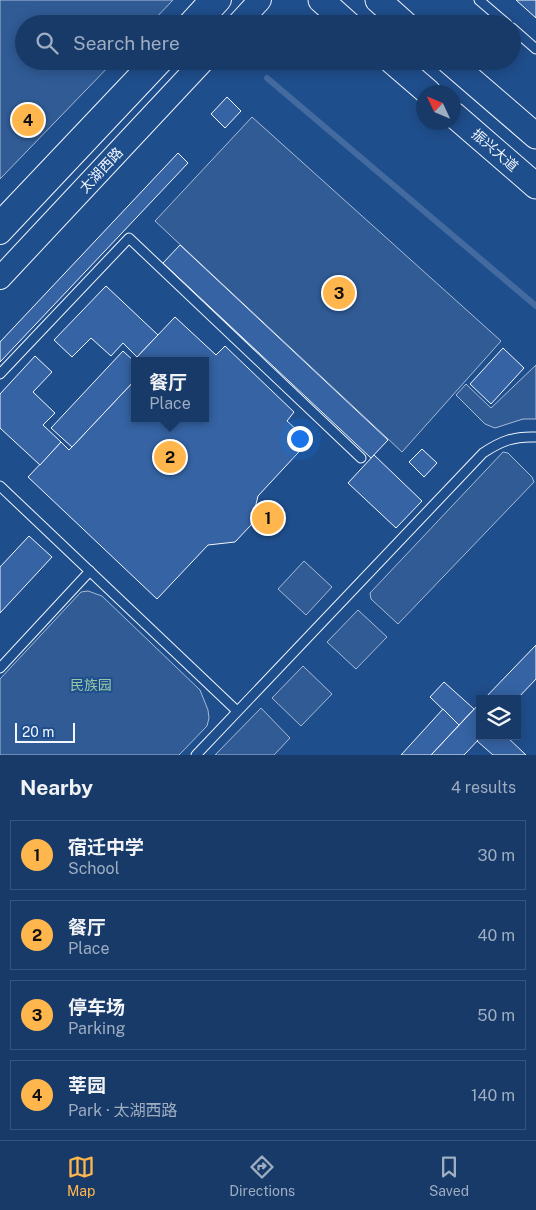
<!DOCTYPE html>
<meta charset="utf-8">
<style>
:root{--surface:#173a69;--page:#244571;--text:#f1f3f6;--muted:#9eadc0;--line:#36547d;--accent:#ffb74d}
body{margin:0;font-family:"Public Sans","Noto Sans SC",sans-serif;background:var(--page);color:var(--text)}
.controls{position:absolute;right:15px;bottom:15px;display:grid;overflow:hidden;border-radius:0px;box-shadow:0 2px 12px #0003}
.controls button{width:45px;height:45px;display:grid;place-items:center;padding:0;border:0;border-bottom:1px solid var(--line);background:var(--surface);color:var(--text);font:25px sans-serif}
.compass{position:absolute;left:416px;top:85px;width:45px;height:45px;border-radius:50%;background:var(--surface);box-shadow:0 2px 12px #0003;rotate:314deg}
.scale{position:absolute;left:15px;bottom:12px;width:60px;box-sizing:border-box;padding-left:5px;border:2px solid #f2f6ff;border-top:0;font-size:14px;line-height:18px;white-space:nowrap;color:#f2f6ff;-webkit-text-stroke:4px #1f4e8c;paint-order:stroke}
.you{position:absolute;left:299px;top:438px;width:18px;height:18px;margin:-12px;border:4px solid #fff;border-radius:50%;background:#1a73e8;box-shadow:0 0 0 8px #1a73e833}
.badge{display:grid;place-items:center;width:32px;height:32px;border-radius:50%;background:var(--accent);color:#111;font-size:16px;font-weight:700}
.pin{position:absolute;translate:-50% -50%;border:2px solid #fff;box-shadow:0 1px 5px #0006}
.popup{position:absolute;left:131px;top:357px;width:78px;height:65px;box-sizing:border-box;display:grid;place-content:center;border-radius:0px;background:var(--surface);filter:drop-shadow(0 1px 4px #0005);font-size:16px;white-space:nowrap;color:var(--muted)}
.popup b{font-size:19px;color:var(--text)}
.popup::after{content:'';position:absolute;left:50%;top:100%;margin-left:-10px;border:10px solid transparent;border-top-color:var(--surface)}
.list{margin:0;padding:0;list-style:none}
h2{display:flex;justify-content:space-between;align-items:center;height:65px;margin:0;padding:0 20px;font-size:21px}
h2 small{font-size:16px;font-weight:400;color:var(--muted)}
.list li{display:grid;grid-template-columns:32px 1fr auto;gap:15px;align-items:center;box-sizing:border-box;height:70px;margin:0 10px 10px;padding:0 10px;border:1px solid var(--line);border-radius:0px}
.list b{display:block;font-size:19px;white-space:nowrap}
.list p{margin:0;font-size:16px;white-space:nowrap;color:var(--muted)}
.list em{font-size:16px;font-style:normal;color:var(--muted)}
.icon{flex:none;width:28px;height:28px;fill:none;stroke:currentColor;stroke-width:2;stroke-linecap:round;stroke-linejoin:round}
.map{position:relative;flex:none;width:536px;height:755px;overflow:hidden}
.search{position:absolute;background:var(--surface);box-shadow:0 2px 12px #0003;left:15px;right:15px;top:15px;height:55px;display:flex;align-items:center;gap:12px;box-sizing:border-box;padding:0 18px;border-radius:28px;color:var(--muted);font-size:19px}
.sheet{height:385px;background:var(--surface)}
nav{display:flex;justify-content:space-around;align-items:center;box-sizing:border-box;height:70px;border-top:1px solid var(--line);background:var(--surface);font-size:14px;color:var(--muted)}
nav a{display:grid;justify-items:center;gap:2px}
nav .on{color:var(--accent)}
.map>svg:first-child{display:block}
</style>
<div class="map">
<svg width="536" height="755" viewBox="0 0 536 755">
<rect width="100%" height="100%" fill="#1f4e8c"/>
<!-- built -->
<g fill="#305b95" stroke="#a8bbd7">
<path d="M0 0H173L150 24H24V61H114L0 179Z"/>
<path d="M252 117 501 341 402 452 155 221Z"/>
<path d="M536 365V419H523L495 428 485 424 456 395 466 384 491 408Z"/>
<path d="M503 452 508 453 532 477 534 482 398 624 371 599 370 593Z"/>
<path d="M304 561 332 587 306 615 278 589Z"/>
<path d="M88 591 102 596 200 690 208 710 209 718 207 726 179 755H0V679L81 592Z"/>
<path d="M358 610 387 637 356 669 327 642Z"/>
<path d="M303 666 332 694 301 726 272 698Z"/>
<path d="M261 708 290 738 274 755H215Z"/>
</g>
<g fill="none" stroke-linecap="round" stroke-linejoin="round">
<!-- stream -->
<path stroke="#446ba0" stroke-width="6" d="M267 78 536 306"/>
</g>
<!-- building -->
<g fill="#3563a3" stroke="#f2f6ff">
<path d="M516 0H536V18Z"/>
<path d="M227 97 241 111 225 128 211 114Z"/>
<path d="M178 153 188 163 0 362V342Z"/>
<path d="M180 245 388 440 371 458 163 263Z"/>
<path d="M106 286 158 335 137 357 123 343 111 356 91 338 72 357 54 340Z"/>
<path d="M175 317 216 355 225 346 294 412 287 421 309 441 258 496 251 525 235 542 208 545 157 599 28 477 61 442 69 450 135 380V418H205V361H141L137 357Z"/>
<path d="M503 348 524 368 491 404 470 384Z"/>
<path d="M123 351 135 362V380L72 447 51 428Z"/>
<path d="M35 356 52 372 33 392 55 413 43 425 61 442 40 465 0 428V394Z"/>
<path d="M422 449 437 463 424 477 409 462Z"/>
<path d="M374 455 422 501 396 528 348 483Z"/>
<path d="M29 536 52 557 0 613V567Z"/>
<path d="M536 645V679L517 699H484Z"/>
<path d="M444 682 474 709 459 725 430 697Z"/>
<path d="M480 703V736H482L464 755H431Z"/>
<path d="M443 709 459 725 431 755H401Z"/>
<path d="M482 736H506L526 755H493L477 741Z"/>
</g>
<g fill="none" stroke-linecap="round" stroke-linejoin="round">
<defs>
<g id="service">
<path d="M479 0 507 24"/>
<path d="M180 24 202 0"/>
<path d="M512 28 536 49"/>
<path d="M0 213 144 61"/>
<path d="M0 374 129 238 361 458"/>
<path d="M0 486 237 711"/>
<path d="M0 668 90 571"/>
<path d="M196 755 483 453C501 441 514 436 536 437"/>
</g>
<g id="tertiary">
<path d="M198 24 220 0"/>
<path d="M238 24 260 0"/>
<path d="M0 233 162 61"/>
<path d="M0 278 203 61"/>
</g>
<g id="secondary">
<path d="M321 0 348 24"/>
<path d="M378 0 405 24"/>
<path d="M392 61 428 92"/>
<path d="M449 61 536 136"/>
<path d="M454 115 536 186"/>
</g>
</defs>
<!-- service casing -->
<use href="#service" stroke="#f2f6ff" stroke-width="11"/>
<!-- tertiary casing -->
<use href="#tertiary" stroke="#f2f6ff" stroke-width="24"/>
<!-- secondary casing -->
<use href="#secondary" stroke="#f2f6ff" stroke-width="27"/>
<!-- service -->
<use href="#service" stroke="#1f4e8c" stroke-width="9"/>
<!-- tertiary -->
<use href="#tertiary" stroke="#1f4e8c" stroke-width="22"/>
<!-- secondary -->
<use href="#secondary" stroke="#1f4e8c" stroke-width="25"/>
</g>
<g text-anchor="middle" stroke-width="4" stroke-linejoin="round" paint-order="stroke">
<!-- street labels -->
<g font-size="14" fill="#f2f6ff" stroke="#1f4e8c">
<text transform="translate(495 150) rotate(41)" y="5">振兴大道</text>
<text transform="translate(101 170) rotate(-47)" y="5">太湖西路</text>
</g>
<!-- park labels -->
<g font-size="14" fill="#97c8a6" stroke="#1f4e8c">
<text x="91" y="690">民族园</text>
</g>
</g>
</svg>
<div class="controls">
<button><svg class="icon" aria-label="layers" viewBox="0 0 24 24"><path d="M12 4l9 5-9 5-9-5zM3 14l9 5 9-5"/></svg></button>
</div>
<svg class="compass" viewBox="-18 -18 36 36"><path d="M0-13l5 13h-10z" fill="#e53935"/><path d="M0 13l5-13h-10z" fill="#9eadc0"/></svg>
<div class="scale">20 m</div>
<div class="you"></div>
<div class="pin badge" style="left:268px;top:518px">1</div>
<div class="pin badge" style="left:170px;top:457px">2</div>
<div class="popup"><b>餐厅</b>Place</div>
<div class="pin badge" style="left:339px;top:293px">3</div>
<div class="pin badge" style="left:28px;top:120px">4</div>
<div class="search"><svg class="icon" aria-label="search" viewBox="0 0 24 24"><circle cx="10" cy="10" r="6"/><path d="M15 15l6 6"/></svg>Search here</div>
</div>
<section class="sheet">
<h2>Nearby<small>4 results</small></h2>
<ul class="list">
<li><span class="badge">1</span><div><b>宿迁中学</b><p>School</p></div><em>30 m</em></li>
<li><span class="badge">2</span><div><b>餐厅</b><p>Place</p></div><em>40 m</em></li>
<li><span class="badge">3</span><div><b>停车场</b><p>Parking</p></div><em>50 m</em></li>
<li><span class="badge">4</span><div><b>莘园</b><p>Park · 太湖西路</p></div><em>140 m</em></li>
</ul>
</section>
<nav>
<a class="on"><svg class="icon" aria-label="map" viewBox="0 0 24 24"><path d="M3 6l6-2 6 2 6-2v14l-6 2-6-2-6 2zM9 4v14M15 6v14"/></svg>Map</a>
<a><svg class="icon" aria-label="directions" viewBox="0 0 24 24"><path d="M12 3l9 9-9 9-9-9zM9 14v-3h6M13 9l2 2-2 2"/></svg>Directions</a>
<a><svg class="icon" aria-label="saved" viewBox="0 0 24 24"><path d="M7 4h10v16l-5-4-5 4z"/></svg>Saved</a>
</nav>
